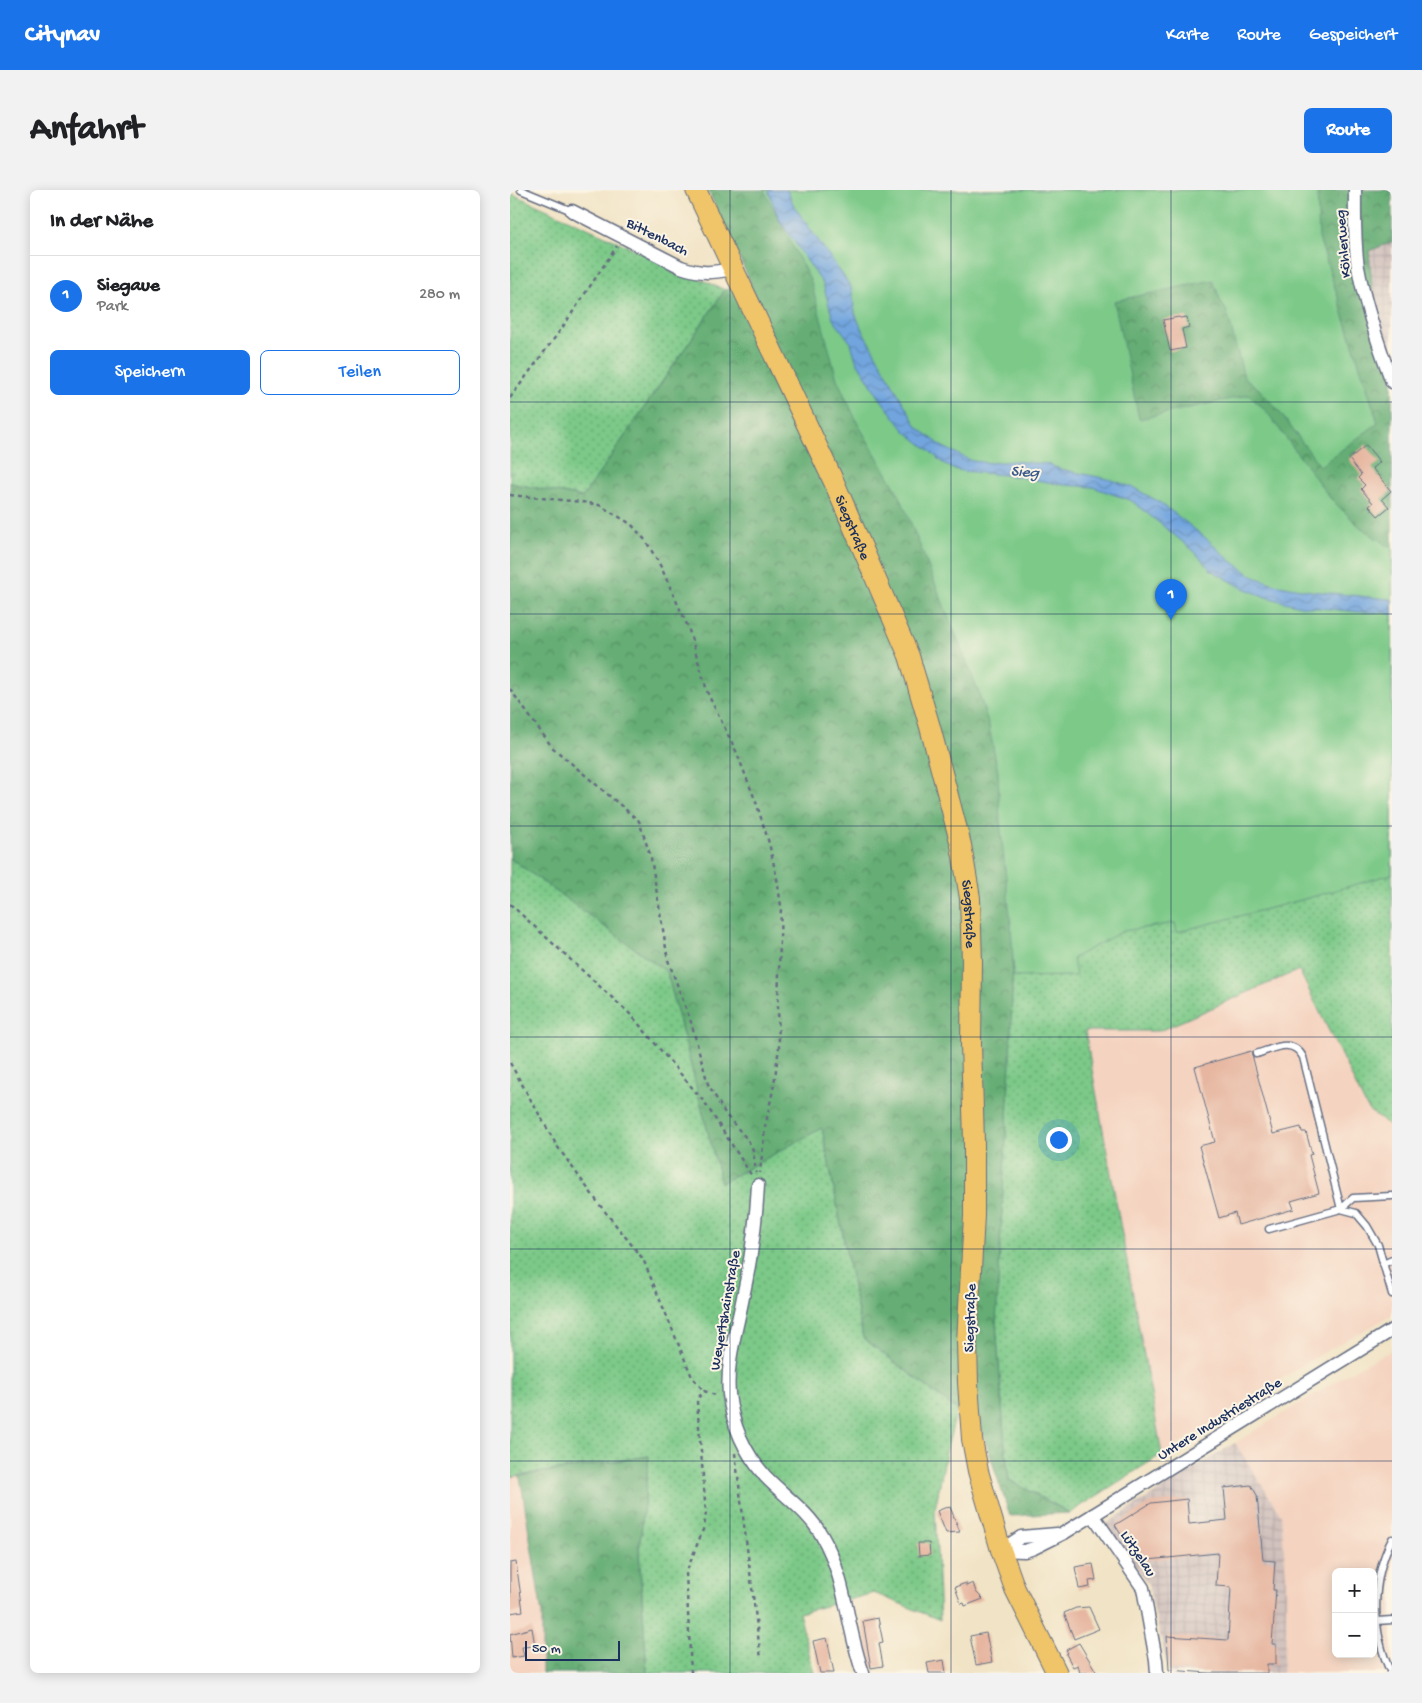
<!DOCTYPE html>
<html lang="de">
<meta charset="utf-8">
<style>
:root{--surface:#fff;--page:#f2f2f2;--text:#202124;--muted:#757577;--line:#e0e0e0;--accent:#1a73e8}
body{margin:0;font-family:"Gochi Hand",sans-serif;background:var(--page);color:var(--text)}
.controls{position:absolute;right:15px;bottom:15px;display:grid;overflow:hidden;border-radius:8px;box-shadow:0 2px 12px #0003}
.controls button{width:45px;height:45px;display:grid;place-items:center;padding:0;border:0;border-bottom:1px solid var(--line);background:var(--surface);color:var(--text);font:25px sans-serif}
.scale{position:absolute;left:15px;bottom:12px;width:95px;box-sizing:border-box;padding-left:5px;border:2px solid #1b2f5e;border-top:0;font-size:14px;line-height:18px;white-space:nowrap;color:#1b2f5e;-webkit-text-stroke:4px #fcf5e5;paint-order:stroke}
.you{position:absolute;left:548px;top:949px;width:18px;height:18px;margin:-12px;border:4px solid #fff;border-radius:50%;background:#1a73e8;box-shadow:0 0 0 8px #1a73e833}
.badge{display:grid;place-items:center;width:32px;height:32px;border-radius:50%;background:var(--accent);color:#fff;font-size:16px;font-weight:700}
.pin{position:absolute;translate:-50% -41px;filter:drop-shadow(0 1px 2px #0008)}
.pin::after{content:'';position:absolute;top:26px;width:18px;height:15px;background:inherit;clip-path:polygon(0 0,100% 0,50% 100%)}
.list{margin:0;padding:0;list-style:none}
h2{display:flex;justify-content:space-between;align-items:center;height:65px;margin:0;padding:0 20px;font-size:21px}
h2 small{font-size:16px;font-weight:400;color:var(--muted)}
.list li{display:grid;grid-template-columns:32px 1fr auto;gap:15px;align-items:center;box-sizing:border-box;height:80px;padding:0 20px;border-top:1px solid var(--line)}
.list b{display:block;font-size:19px;white-space:nowrap}
.list p{margin:0;font-size:16px;white-space:nowrap;color:var(--muted)}
.list em{font-size:16px;font-style:normal;color:var(--muted)}
.actions{display:flex;gap:10px;padding:15px 20px}
.actions a{flex:1;padding:11px 0;border:1px solid var(--accent);border-radius:8px;text-align:center;font-size:18px;color:var(--accent)}
.actions .main{background:var(--accent);color:#fff}
.map{position:relative;flex:none;width:882px;height:1483px;overflow:hidden;border-radius:8px}
header{display:flex;align-items:center;gap:30px;box-sizing:border-box;height:70px;padding:0 25px;background:var(--accent);color:#fff}
header strong{font-size:24px}
nav{display:flex;gap:28px;margin-inline-start:auto;font-size:18px}
.intro{display:flex;align-items:center;justify-content:space-between;box-sizing:border-box;height:120px;padding:0 30px}
h1{margin:0;font-size:35px}
.button{padding:12px 22px;border-radius:8px;background:var(--accent);color:#fff;font-size:18px;font-weight:700}
main{display:flex;gap:30px;padding:0 30px}
aside{flex:1;background:var(--surface);border-radius:8px;box-shadow:0 2px 12px #0003}
.map>svg:first-child{display:block}
</style>
<header>
<strong>Citynav</strong>
<nav><a>Karte</a><a>Route</a><a>Gespeichert</a></nav>
</header>
<div class="intro"><h1>Anfahrt</h1><a class="button">Route</a></div>
<main>
<aside>
<h2>In der Nähe<small></small></h2>
<ul class="list">
<li><span class="badge">1</span><div><b>Siegaue</b><p>Park</p></div><em>280 m</em></li>
</ul>
<div class="actions"><a class="main">Speichern</a><a>Teilen</a></div>
</aside>
<div class="map">
<svg width="882" height="1483" viewBox="0 0 882 1483">
<defs>
<pattern id="industrial-grid" width="8" height="8" patternUnits="userSpaceOnUse" patternTransform="scale(1.25)"><rect width="8" height="8" fill="#d0c0bc"/><path d="M0 4h8M4 0v8" fill="none" stroke="#b2a5a4"/></pattern>
<pattern id="grass-dots" width="8" height="8" patternUnits="userSpaceOnUse" patternTransform="scale(1.25)"><rect width="8" height="8" fill="#7cc988"/><path d="M2 2h.1M6 6h.1" fill="none" stroke="#65a472" stroke-width="1.8" stroke-linecap="round"/></pattern>
<pattern id="forest-crowns" width="20" height="18" patternUnits="userSpaceOnUse" patternTransform="scale(1.25)"><rect width="20" height="18" fill="#65ad74"/><path d="M2 6a3 3 0 1 1 6 0M12 15a3 3 0 1 1 6 0" fill="none" stroke="#528d62"/></pattern>
<pattern id="water-waves" width="16" height="10" patternUnits="userSpaceOnUse" patternTransform="scale(1.25)"><rect width="16" height="10" fill="#72a5de"/><path d="M0 5q4-4 8 0t8 0" fill="none" stroke="#5d87b7"/></pattern>
</defs>
<rect width="100%" height="100%" fill="#fcf5e5"/>
<filter id="ink" filterUnits="userSpaceOnUse"><feTurbulence type="fractalNoise" baseFrequency=".02" numOctaves="2"/><feDisplacementMap in="SourceGraphic" scale="10" xChannelSelector="R" yChannelSelector="G"/><feConvolveMatrix kernelMatrix="1 2 1 2 8 2 1 2 1" color-interpolation-filters="sRGB"/></filter>
<filter id="wash" filterUnits="userSpaceOnUse"><feTurbulence type="fractalNoise" baseFrequency=".0096" numOctaves="4" result="noise"/><feDisplacementMap in="SourceGraphic" scale="20" xChannelSelector="R" yChannelSelector="G"/><feGaussianBlur stdDeviation="1.12" result="paint"/><feColorMatrix in="noise" values="0 0 0 0 0 0 0 0 0 0 0 0 0 0 0 0 0 1.4 0 .05"/><feComposite in="paint" operator="in"/></filter>
<g filter="url(#wash)">
<rect width="100%" height="100%" fill="#f1e3c5"/>
<!-- built -->
<g fill="#f4d3c0" fill-rule="evenodd">
<path d="M790 780 858 920 882 937V1125L809 1165 652 1264 575 840 649 841Z"/>
<path d="M882 1160V1483H772L776 1440V1386L771 1325 725 1253 846 1179ZM826 1382H863V1464H826Z"/>
<path d="M10 1286 32 1424V1483H0V1287Z"/>
</g>
<!-- industrial -->
<g fill="url(#industrial-grid)">
<path d="M882 52V182L867 152 859 60Z"/>
<path d="M725 1253 771 1325 776 1386V1440L772 1483H659L638 1394 594 1335Z"/>
</g>
<!-- grass -->
<g fill="url(#grass-dots)" stroke="#4c7c73">
<path d="M0 3 215 100 73 307 0 293Z"/>
<path d="M444 292 882 428V937L858 920 789 780 649 841H575L652 1264 560 1323 499 1290 495 1257 486 1133Z"/>
<path d="M0 668 157 781 211 993 312 937 353 1148 447 1220 437 1258 425 1319 430 1430 364 1403 289 1423 304 1483H137L129 1362 139 1266 0 1287Z"/>
</g>
<!-- forest -->
<g fill="url(#forest-crowns)" stroke="#406e69">
<path d="M198 0H882V52L859 61 867 152 882 182V428L464 456 489 574 504 725 500 873 486 1133 495 1257 499 1290 560 1323 500 1326 471 1238 353 1148 312 938 211 993 157 782 0 668V293L73 307 215 100 241 94Z"/>
<path d="M139 1266 129 1362 137 1483H32V1424L10 1286Z"/>
</g>
<!-- park -->
<path fill="#7cc988" stroke="#4c7c73" d="M254 0H807L809 48 868 233 810 276 768 220 749 199 734 187 717 122 711 112 703 90 604 111 629 229 739 205 757 222 820 308 850 337 876 355 882 357V684L784 712 667 742 665 733 613 741 563 768 566 786 504 787 501 735 490 631 488 582 479 536 469 503 390 306 348 234 327 189 301 92Z"/>
<!-- water -->
<path fill="url(#water-waves)" stroke="#466a9e" d="M258 0H277L284 16 341 97 345 123 351 138 407 237 433 257 462 271 481 273 503 271 537 274 550 279 602 290 624 298 649 312 669 327 698 350 721 371 744 387 764 394 801 401 878 409 882 410V424L870 422H850L790 416 756 407 733 398 701 380 684 361 622 311 583 297 555 295 504 286 453 281 443 279 430 271 419 260 395 241 369 207 346 170 341 153 323 129 313 94 270 31Z"/>
<g id="blocks">
<!-- building -->
<g fill="#e6b6a0">
<path d="M669 127 670 128 677 127 679 137 672 139 676 158 660 161 653 130Z"/>
<path d="M856 255 870 272 862 278 881 301 872 309 879 317 868 326 859 316 863 313 851 299 855 295 848 288 851 285 839 269Z"/>
<path d="M741 861 763 944 791 937 792 942H796L802 964 799 965 809 1003 781 1011 784 1019 728 1035 725 1023 709 1028 689 956 705 952 685 877Z"/>
<path d="M741 1295 747 1305 753 1370 765 1371 763 1400H766L762 1454H766V1474H757V1483H699L659 1480 657 1446 718 1450 721 1397 706 1396 708 1363 628 1371 605 1335 641 1313 677 1309 679 1334 717 1330 714 1298Z"/>
<path d="M437 1317V1318L440 1317 450 1342 436 1343 427 1321Z"/>
<path d="M408 1353H419L420 1365 409 1366Z"/>
<path d="M6 1372 13 1421 0 1423V1373Z"/>
<path d="M583 1374 586 1390 579 1391 580 1397 569 1399 565 1377Z"/>
<path d="M456 1393V1396L463 1393 466 1402 473 1409 455 1416 454 1413 451 1414 445 1397Z"/>
<path d="M579 1417 589 1439 564 1449 554 1423 566 1418Z"/>
<path d="M368 1428 373 1452 369 1453 373 1476 361 1478 353 1431Z"/>
<path d="M22 1438 25 1456 12 1457 14 1466 2 1468 0 1444Z"/>
<path d="M476 1443 482 1472 466 1475 460 1446Z"/>
<path d="M317 1448 324 1483H310L303 1451Z"/>
<path d="M569 1453 587 1483H570L568 1475 563 1477 556 1464 558 1463 556 1460Z"/>
<path d="M434 1470 436 1483H419L417 1473Z"/>
</g>
</g>
</g>
<g filter="url(#ink)">
<use href="#blocks" fill-opacity="0" stroke="#666e82" stroke-width="1"/>
<g fill="none" stroke-linecap="round" stroke-linejoin="round">
<defs>
<g id="service">
<path d="M11 0 62 21"/>
<path d="M746 864C763 859 782 847 793 867L831 1019 843 1008 882 1006"/>
<path d="M759 1039 831 1019 846 1023 857 1036 868 1055 882 1104"/>
<path d="M873 1074 882 1070"/>
<path d="M867 1431 882 1430"/>
<path d="M881 1483C861 1441 861 1390 882 1349"/>
</g>
<g id="minor">
<path d="M845 0C845 26 844 51 848 77 855 116 868 154 882 192"/>
<path d="M62 21 171 77C191 84 202 83 222 79"/>
<path d="M248 995C246 1033 241 1070 233 1107 227 1139 216 1171 219 1204 222 1234 235 1263 255 1286 274 1306 298 1321 312 1346 336 1387 337 1439 353 1483"/>
<path d="M583 1325 633 1398 646 1470 647 1483"/>
<path d="M491 1360 515 1361 524 1358 554 1343 882 1140"/>
<path d="M491 1360 511 1347 547 1344"/>
</g>
<g id="primary">
<path id="s1" d="M186 0 324 292 399 466 420 537 451 655 460 708 462 772 461 854 464 951V1026L457 1152 458 1193 462 1249 468 1281 491 1360 505 1399 547 1483"/>
</g>
</defs>
<!-- service casing -->
<use href="#service" stroke="#666e82" stroke-width="9"/>
<!-- minor casing -->
<use href="#minor" stroke="#666e82" stroke-width="15"/>
<!-- primary casing -->
<use href="#primary" stroke="#666e82" stroke-width="22"/>
<!-- path -->
<g stroke="#666e82" stroke-width="2.5" stroke-dasharray="4 4" stroke-linecap="butt">
<path d="M0 208 52 138 107 56"/>
<path d="M0 305 72 312 89 315 121 334 136 351 151 377 178 437 198 504 226 561 246 612 259 653 267 689 271 716 268 816 269 857 264 895 255 937 250 983"/>
<path d="M0 499 42 557 129 631 141 668 158 770 181 832 198 894 216 925 238 950 243 960 246 983"/>
<path d="M0 714 122 826 195 913 242 986"/>
<path d="M0 873 47 956 89 1014 133 1069 182 1187 194 1201"/>
<path d="M225 1263 251 1469"/>
<path d="M181 1483 176 1383 194 1337 196 1323 187 1212 188 1208 194 1201 208 1206"/>
</g>
<!-- service -->
<use href="#service" stroke="#fff" stroke-width="6"/>
<!-- minor -->
<use href="#minor" stroke="#fff" stroke-width="12"/>
<!-- primary -->
<use href="#primary" stroke="#f0c469" stroke-width="20"/>
</g>
</g>
<!-- grid -->
<path fill="none" stroke="#1b2f5e" stroke-width="1" stroke-opacity="0.55" d="M220 0V1483M441 0V1483M661 0V1483M0 212H882M0 424H882M0 636H882M0 847H882M0 1059H882M0 1271H882"/>
<g text-anchor="middle" stroke-width="4" stroke-linejoin="round" paint-order="stroke">
<!-- street labels -->
<g font-size="15" fill="#1b2f5e" stroke="#fcf5e5">
<text transform="translate(148 46) rotate(27)" y="5">Bittenbach</text>
<text transform="translate(832 54) rotate(-95)" y="5">Köhlerweg</text>
<text dy="5" stroke="none"><textPath href="#s1" startOffset="372">Siegstraße</textPath></text>
<text dy="5" stroke="none"><textPath href="#s1" startOffset="778">Siegstraße</textPath></text>
<text transform="translate(214 1120) rotate(-80)" y="5">Weyertshainstraße</text>
<text transform="translate(459 1128) rotate(-88)" y="5">Siegstraße</text>
<text transform="translate(709 1228) rotate(-32)" y="5">Untere Industriestraße</text>
<text transform="translate(629 1363) rotate(56)" y="5">Lützelau</text>
</g>
<!-- water labels -->
<g font-size="16" font-style="italic" fill="#39588b" stroke="#fcf5e5">
<text transform="translate(515 280) rotate(4)" y="6">Sieg</text>
</g>
</g>
</svg>
<div class="controls">
<button>+</button>
<button>−</button>
</div>
<div class="scale">50 m</div>
<div class="you"></div>
<div class="pin badge" style="left:661px;top:430px">1</div>
</div>
</main>
